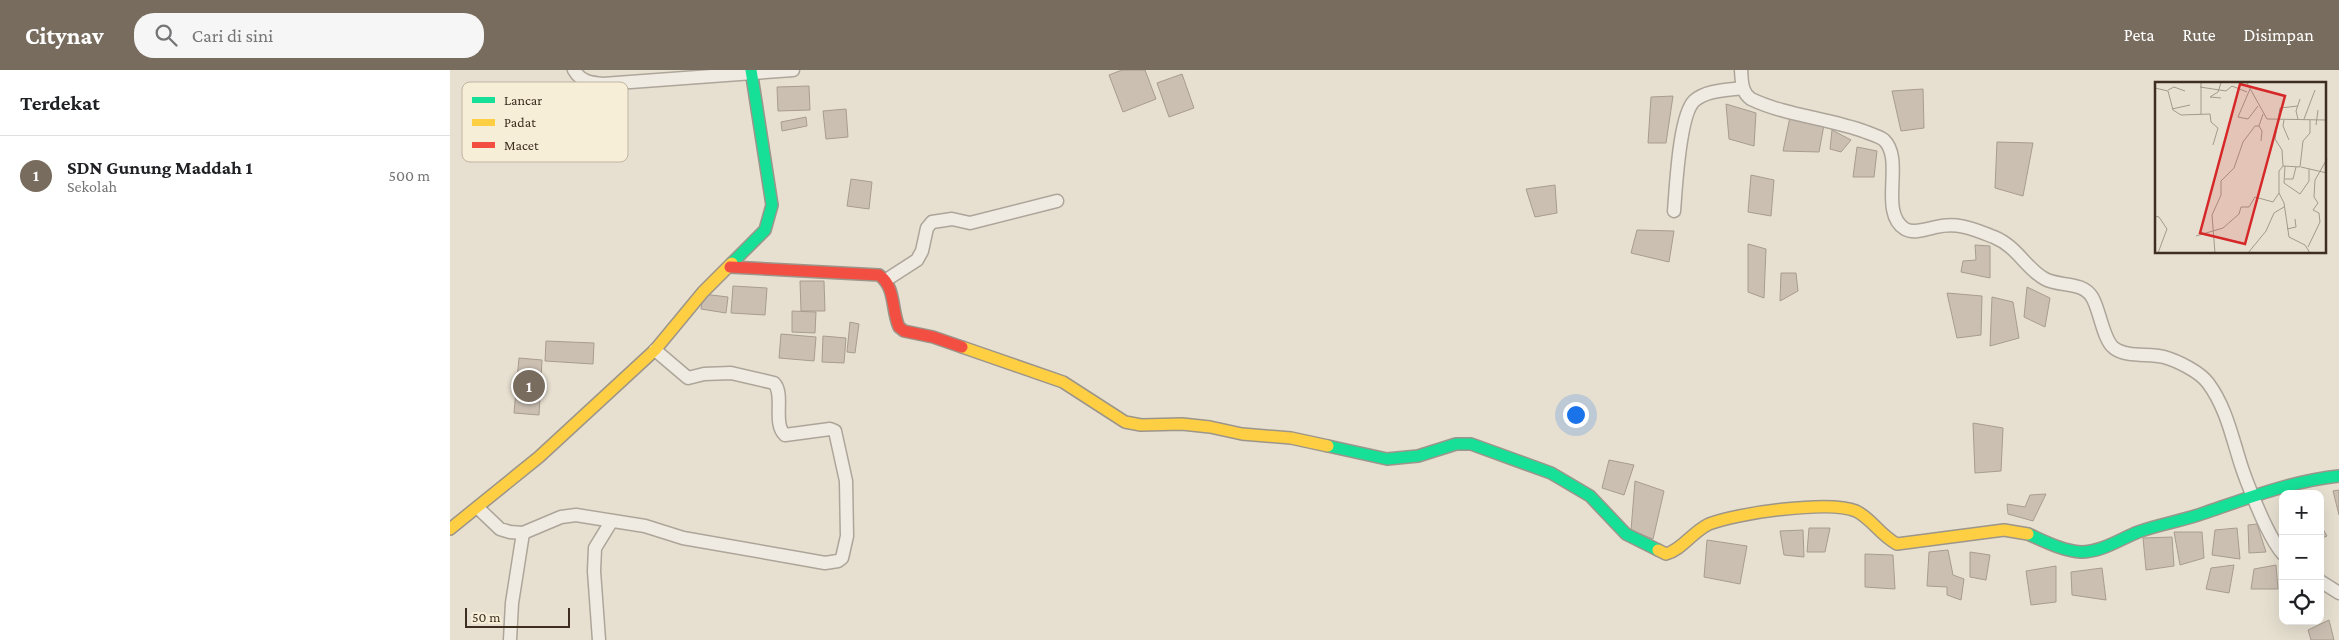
<!DOCTYPE html>
<html lang="id">
<meta charset="utf-8">
<style>
:root{--surface:#fff;--page:#f6f6f6;--text:#202124;--muted:#757577;--line:#e0e0e0;--accent:#786c5e}
body{margin:0;font-family:"Crimson Pro",serif;background:var(--page);color:var(--text)}
.controls{position:absolute;right:15px;bottom:15px;display:grid;overflow:hidden;border-radius:10px;box-shadow:0 5px 20px #0002}
.controls button{width:45px;height:45px;display:grid;place-items:center;padding:0;border:0;border-bottom:1px solid var(--line);background:var(--surface);color:var(--text);font:25px sans-serif}
.scale{position:absolute;left:15px;bottom:12px;width:105px;box-sizing:border-box;padding-left:5px;border:2px solid #3d2e20;border-top:0;font-size:14px;line-height:18px;white-space:nowrap;color:#3d2e20;-webkit-text-stroke:4px #f7eed8;paint-order:stroke}
.you{position:absolute;left:1125px;top:344px;width:18px;height:18px;margin:-12px;border:4px solid #fff;border-radius:50%;background:#1a73e8;box-shadow:0 0 0 8px #1a73e833}
.badge{display:grid;place-items:center;width:32px;height:32px;border-radius:50%;background:var(--accent);color:#fff;font-size:16px;font-weight:700}
.pin{position:absolute;translate:-50% -50%;border:2px solid #fff;box-shadow:0 1px 5px #0006}
.list{margin:0;padding:0;list-style:none}
h2{display:flex;justify-content:space-between;align-items:center;height:65px;margin:0;padding:0 20px;font-size:21px}
h2 small{font-size:16px;font-weight:400;color:var(--muted)}
.list li{display:grid;grid-template-columns:32px 1fr auto;gap:15px;align-items:center;box-sizing:border-box;height:80px;padding:0 20px;border-top:1px solid var(--line)}
.list b{display:block;font-size:19px;white-space:nowrap}
.list p{margin:0;font-size:16px;white-space:nowrap;color:var(--muted)}
.list em{font-size:16px;font-style:normal;color:var(--muted)}
.icon{flex:none;width:28px;height:28px;fill:none;stroke:currentColor;stroke-width:2;stroke-linecap:round;stroke-linejoin:round}
.map{position:relative;flex:none;width:1889px;height:570px;overflow:hidden}
header{display:flex;align-items:center;gap:30px;box-sizing:border-box;height:70px;padding:0 25px;background:var(--accent);color:#fff}
header strong{font-size:24px}
nav{display:flex;gap:28px;margin-inline-start:auto;font-size:18px}
.search{width:350px;height:45px;background:var(--page);display:flex;align-items:center;gap:12px;box-sizing:border-box;padding:0 18px;border-radius:20px;color:var(--muted);font-size:19px}
main{display:flex}
aside{flex:1;background:var(--surface)}
.map>svg:first-child{display:block}
</style>
<header>
<strong>Citynav</strong>
<div class="search"><svg class="icon" aria-label="search" viewBox="0 0 24 24"><circle cx="10" cy="10" r="6"/><path d="M15 15l6 6"/></svg>Cari di sini</div>
<nav><a>Peta</a><a>Rute</a><a>Disimpan</a></nav>
</header>
<main>
<aside>
<h2>Terdekat<small></small></h2>
<ul class="list">
<li><span class="badge">1</span><div><b>SDN Gunung Maddah 1</b><p>Sekolah</p></div><em>500 m</em></li>
</ul>
</aside>
<div class="map">
<svg width="1889" height="570" viewBox="0 0 1889 570">
<rect width="100%" height="100%" fill="#e7e0d1"/>
<!-- building -->
<g fill="#cbbfb2" stroke="#a89c90">
<path d="M672 0H695L706 29 673 42 659 5Z"/>
<path d="M732 4 744 38 719 47 707 13Z"/>
<path d="M359 16 360 40 328 41 327 17Z"/>
<path d="M1473 19 1474 58 1451 61 1442 21Z"/>
<path d="M1223 26 1216 73H1198L1201 27Z"/>
<path d="M1276 34 1306 43 1304 76 1279 69Z"/>
<path d="M396 39 398 67 376 69 373 41Z"/>
<path d="M356 47 357 56 332 61 331 52Z"/>
<path d="M1340 47 1374 55 1369 82 1333 81Z"/>
<path d="M1382 60 1401 70 1391 82 1380 79Z"/>
<path d="M1547 72 1583 73 1573 126 1545 118Z"/>
<path d="M1407 77 1427 81 1424 107H1403Z"/>
<path d="M1301 105 1324 110 1321 146 1298 142Z"/>
<path d="M401 109 422 112 419 139 397 136Z"/>
<path d="M1105 115 1107 143 1085 147 1076 119Z"/>
<path d="M1187 160 1224 161 1219 192 1181 183Z"/>
<path d="M1298 174 1316 179 1314 228 1298 222Z"/>
<path d="M1525 175 1540 176V208L1511 202 1513 191 1526 190Z"/>
<path d="M1331 203H1346L1348 221 1330 231Z"/>
<path d="M350 211H374L375 241H351Z"/>
<path d="M283 216 317 218 315 245 281 243Z"/>
<path d="M1577 217 1600 228 1595 257 1574 247Z"/>
<path d="M1497 223 1532 226 1531 265 1507 268Z"/>
<path d="M253 224 278 227 276 243 251 239Z"/>
<path d="M1542 227 1563 232 1569 268 1540 276Z"/>
<path d="M342 241 366 242 365 263 342 262Z"/>
<path d="M400 252 409 254 405 283 397 282Z"/>
<path d="M331 264 366 267 364 291 329 288Z"/>
<path d="M373 266 396 268 394 293 372 292Z"/>
<path d="M96 271 144 273 143 294 95 291Z"/>
<path d="M69 288 92 290 89 345 64 343Z"/>
<path d="M1523 353 1553 358 1551 401 1525 403Z"/>
<path d="M1159 390 1184 395 1174 425 1152 418Z"/>
<path d="M1185 411 1214 421 1203 469 1181 460Z"/>
<path d="M1889 420V445L1883 421Z"/>
<path d="M1596 424 1583 451 1558 444 1557 434 1575 437 1580 425Z"/>
<path d="M1807 454 1816 482 1799 483 1798 455Z"/>
<path d="M1870 454 1877 466 1870 469Z"/>
<path d="M1359 458H1380L1375 482H1357Z"/>
<path d="M1787 458 1790 489 1762 485 1765 460Z"/>
<path d="M1353 460 1354 487 1334 485 1330 461Z"/>
<path d="M1724 462H1752L1754 488 1730 495Z"/>
<path d="M1722 467 1724 496 1696 500 1693 468Z"/>
<path d="M1257 470 1297 476 1290 514 1254 507Z"/>
<path d="M1498 480 1503 505 1514 509 1511 530 1497 525V517L1477 516 1479 482Z"/>
<path d="M1520 482 1540 485 1536 510 1520 507Z"/>
<path d="M1415 484 1443 485 1445 519 1415 517Z"/>
<path d="M1784 495 1779 523 1756 519 1761 498Z"/>
<path d="M1826 495 1828 519H1801L1804 499Z"/>
<path d="M1606 496V532L1581 535 1576 501Z"/>
<path d="M1652 498 1656 530 1622 525 1621 502Z"/>
<path d="M1879 550 1884 570H1861L1858 560Z"/>
</g>
<g fill="none" stroke-linecap="round" stroke-linejoin="round">
<defs>
<g id="street">
<path d="M124 0C131 12 141 13 153 14L343 0"/>
<path d="M1291 0C1292 11 1291 22 1301 29 1337 46 1378 48 1416 62 1421 64 1429 66 1434 70 1455 90 1428 142 1455 159 1464 164 1477 159 1486 157 1508 152 1523 159 1544 167 1568 177 1576 199 1595 209 1610 217 1632 211 1642 227 1650 240 1653 270 1664 278 1677 288 1699 283 1714 287 1728 291 1750 302 1758 313 1776 337 1782 367 1791 395 1797 414 1805 432 1813 450 1819 462 1824 474 1833 484"/>
<path d="M1224 141C1226 118 1229 46 1244 31 1256 20 1278 20 1293 18"/>
<path d="M436 210 467 190 472 181 477 158 482 152 502 149 520 153 607 131"/>
<path d="M28 438 50 459 60 462 73 463 111 447 126 445 195 456 233 468 347 488 375 493 388 491 392 488 397 466 396 411 385 361 380 359 335 365C322 353 335 324 324 313L281 303 254 304 238 308 205 280"/>
<path d="M1870 511 1889 523"/>
<path d="M60 570 62 533 73 463"/>
<path d="M149 570 144 501 145 478 161 452"/>
</g>
<g id="fast">
<path d="M282 193 315 160 322 135 301 0"/>
<path d="M878 376 937 389 968 386 1006 374H1021L1101 403 1140 426 1176 464 1208 480"/>
<path d="M1578 464C1594 471 1613 481 1631 482 1652 482 1670 469 1688 462 1710 454 1732 451 1754 443 1798 428 1842 411 1889 406"/>
</g>
<g id="slow">
<path d="M512 277 613 312 675 352 691 355 732 354 760 357 792 364 841 368 878 376"/>
<path d="M0 459 89 387 205 280 253 222 282 193"/>
<path d="M1208 480 1216 484C1232 480 1242 462 1259 454 1286 443 1380 430 1406 441 1421 448 1431 466 1447 474L1554 460 1578 464"/>
</g>
<path id="jam" d="M280 197 429 205C446 217 441 239 449 257L454 261 483 267 512 277"/>
</defs>
<!-- street casing -->
<use href="#street" stroke="#ada599" stroke-width="15"/>
<!-- fast casing -->
<use href="#fast" stroke="#9c958a" stroke-width="14"/>
<!-- slow casing -->
<use href="#slow" stroke="#9c958a" stroke-width="14"/>
<!-- jam casing -->
<use href="#jam" stroke="#9c958a" stroke-width="14"/>
<!-- street -->
<use href="#street" stroke="#efebe3" stroke-width="12"/>
<!-- fast -->
<use href="#fast" stroke="#16e098" stroke-width="11"/>
<!-- slow -->
<use href="#slow" stroke="#ffcf43" stroke-width="11"/>
<!-- jam -->
<use href="#jam" stroke="#f24e42" stroke-width="11"/>
</g>
<!-- overview -->
<g transform="translate(1705 12)">
<rect width="171" height="171" fill="#e7e0d1"/>
<path fill="none" stroke="#a3998a" stroke-width="1" d="M92 1 112 37 172 38M45 5 71 9 77 4 92 10M0 6 13 9 18 28 26 33 55 32 56 40 63 46 58 63M95 7 83 35 93 37 103 24M13 8 19 5 30 9M66 16 55 15 63 10 66 1M143 24 125 26 120 57 127 68 128 84 124 89V111L129 121 134 155 150 163 155 171M17 27 35 23M46 32V1M143 37 141 29 145 17M149 37 160 8M129 38 128 44 134 58M161 43 163 28M104 44 107 49 106 59M128 84 145 85 148 59 155 51V38M130 84 129 101 145 112 154 99V87M146 85 172 91M130 97H138L141 85M0 134 4 135 12 147 3 171M132 147 141 145 140 137M41 154 68 146 84 132 86 125H94L100 115 118 120 124 111M153 165 165 140 164 131 158 128 163 121 159 115 160 98 172 77M60 171 57 133 66 113V99L79 86 88 60 100 44H104L108 32M93 171 111 149 119 131 129 125"/>
<path fill="#d62828" fill-opacity="0.15" stroke="#d62828" stroke-width="2.5" d="M85 2 130 14 90 162 45 151Z"/>
<rect width="171" height="171" fill="none" stroke="#3d2e20" stroke-width="2.5"/>
</g>
<!-- legend -->
<rect x="12" y="12" width="166" height="80" rx="8" fill="#f7eed8" stroke="#bfb4a1" stroke-width="1"/>
<rect x="22" y="27" width="23" height="6" fill="#16e098"/>
<rect x="22" y="49" width="23" height="7" fill="#ffcf43"/>
<rect x="22" y="72" width="23" height="6" fill="#f24e42"/>
<g font-size="14" fill="#3d2e20">
<text x="54" y="35">Lancar</text>
<text x="54" y="57">Padat</text>
<text x="54" y="80">Macet</text>
</g>
</svg>
<div class="controls">
<button>+</button>
<button>−</button>
<button><svg class="icon" aria-label="locate" viewBox="0 0 24 24"><circle cx="12" cy="12" r="6"/><path d="M12 2v4M12 18v4M2 12h4M18 12h4"/></svg></button>
</div>
<div class="scale">50 m</div>
<div class="you"></div>
<div class="pin badge" style="left:79px;top:316px">1</div>
</div>
</main>
